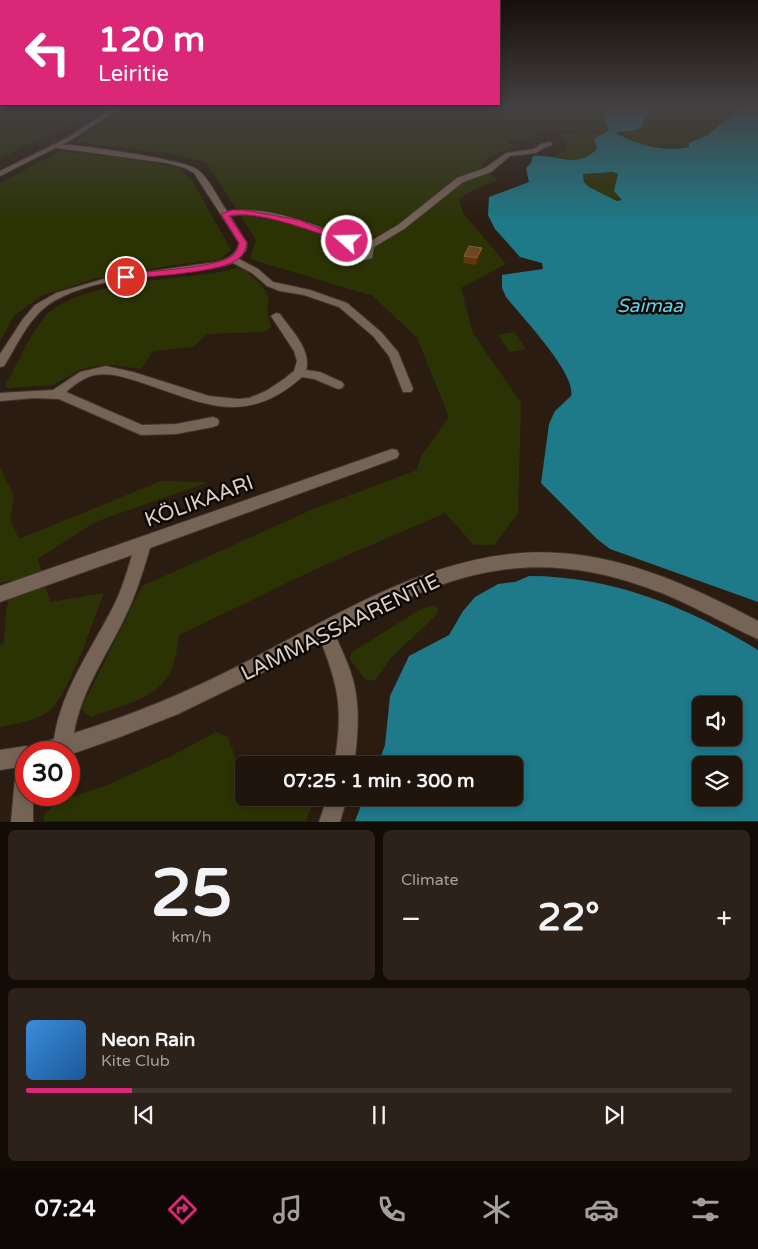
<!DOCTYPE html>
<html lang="en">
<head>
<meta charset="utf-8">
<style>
  body { margin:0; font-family:"Varela Round",sans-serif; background:#2d221a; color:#f1f3f6; height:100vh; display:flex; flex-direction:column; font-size:19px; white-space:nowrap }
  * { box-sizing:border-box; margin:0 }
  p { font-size:16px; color:#a29f9d }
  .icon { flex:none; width:28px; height:28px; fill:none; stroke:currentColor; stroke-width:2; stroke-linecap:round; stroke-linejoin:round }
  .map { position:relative; height:822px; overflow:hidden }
  .details { display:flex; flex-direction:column; gap:8px; padding:8px; background:#120c07; flex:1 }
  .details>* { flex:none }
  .banner { position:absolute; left:0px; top:0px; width:500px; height:105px; box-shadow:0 2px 8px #0003,0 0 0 1px #3d342d; background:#db2777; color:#fff; overflow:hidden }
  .buttons { position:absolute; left:692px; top:696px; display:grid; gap:10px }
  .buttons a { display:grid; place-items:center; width:50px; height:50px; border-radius:8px; background:#20150c; box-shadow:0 2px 8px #0003,0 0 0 1px #3d342d; font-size:25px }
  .speed { position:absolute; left:15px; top:741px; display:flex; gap:10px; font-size:25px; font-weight:700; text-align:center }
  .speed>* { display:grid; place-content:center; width:65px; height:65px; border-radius:50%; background:#20150c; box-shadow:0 2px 8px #0003,0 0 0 1px #3d342d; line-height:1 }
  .speed .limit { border:8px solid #d22; background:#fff; color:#111 }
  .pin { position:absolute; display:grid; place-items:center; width:42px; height:42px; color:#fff; margin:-21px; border:2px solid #fff; border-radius:50%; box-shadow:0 1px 5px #0007 }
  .me { position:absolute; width:55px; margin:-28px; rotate:290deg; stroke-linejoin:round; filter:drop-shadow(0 0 4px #0008) }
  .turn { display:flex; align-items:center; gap:18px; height:105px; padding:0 15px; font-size:22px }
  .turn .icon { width:65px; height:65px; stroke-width:2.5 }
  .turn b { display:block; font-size:35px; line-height:42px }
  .big { font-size:38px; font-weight:700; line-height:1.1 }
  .details .card { flex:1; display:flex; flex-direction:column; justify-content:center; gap:8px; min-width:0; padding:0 18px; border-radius:8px; background:#2d221a }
  .details .dial { align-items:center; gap:0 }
  .dial b { font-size:65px; line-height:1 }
  .song { display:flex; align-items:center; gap:15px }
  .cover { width:60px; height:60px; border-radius:8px; background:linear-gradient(135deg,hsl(210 70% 55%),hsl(210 70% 35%)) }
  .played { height:5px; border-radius:2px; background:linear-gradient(90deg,#db2777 15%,#3d342d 15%) }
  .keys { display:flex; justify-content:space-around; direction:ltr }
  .heat { display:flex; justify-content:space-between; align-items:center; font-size:28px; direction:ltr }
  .details .tiles { flex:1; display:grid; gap:8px; grid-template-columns:1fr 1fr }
  .card:last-child { grid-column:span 2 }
  .trip { position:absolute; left:235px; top:756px; width:288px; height:50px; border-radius:8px; background:#20150c; box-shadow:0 2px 8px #0003,0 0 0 1px #3d342d; font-weight:700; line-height:50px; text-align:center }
  .tab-bar { display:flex; height:80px; justify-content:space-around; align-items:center; background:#0d0805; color:#a29f9d }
  .tab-bar .icon { width:35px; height:35px }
  .tab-bar .on { color:#db2777 }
  .tab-bar b { font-size:22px; color:#f1f3f6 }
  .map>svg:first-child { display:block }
</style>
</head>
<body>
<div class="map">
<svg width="758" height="822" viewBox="0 0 758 822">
  <rect width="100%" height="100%" fill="#2a1c10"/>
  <!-- green -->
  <path fill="#2b3305" d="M 0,107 L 93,107 L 70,124 L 0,159 Z
    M 126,107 L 606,107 L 603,116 L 609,130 L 584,128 L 531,131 L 541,137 L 507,141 L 515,146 L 489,157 L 481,167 L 498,180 L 473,190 L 459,199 L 463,213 L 506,264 L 461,288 L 473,333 L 521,403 L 518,513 L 494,545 L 474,545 L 445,513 L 318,568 L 179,635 C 177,646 176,659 172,669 C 160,699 119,706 91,717 L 81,709 L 142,586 L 316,508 L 417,470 L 421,456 L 449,417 L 417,338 L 373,296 L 250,259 L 256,240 L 206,162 L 172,154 L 75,142 Z
    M 660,107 L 741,107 L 708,135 L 689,143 L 690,146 C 664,152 645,147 621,136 L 626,131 C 642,130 647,114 660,107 Z
    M 591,132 L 600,134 L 594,139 L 597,149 C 583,162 570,162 552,157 C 566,151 573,148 560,134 Z
    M 61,151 L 144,161 L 179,168 L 192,180 L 231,250 L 219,260 L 174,265 L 94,279 L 41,296 L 14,316 L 0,341 L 0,183 Z
    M 613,172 L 618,174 L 617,182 L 623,200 C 615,202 589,189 585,182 C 584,181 583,176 583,174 Z
    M 237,268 L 244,270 L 262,285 L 269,298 L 267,311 L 271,327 L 264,332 L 207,334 L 193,347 L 153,351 L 141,369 L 112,365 L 94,366 L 80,370 L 53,385 L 8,388 L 5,386 C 17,364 28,339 43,319 C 71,284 164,280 207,274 C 217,273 227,270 237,268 Z
    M 514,332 L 526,349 L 510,352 L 498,335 Z
    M 0,467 L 14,496 L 10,519 L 19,539 L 161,481 L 209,482 L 95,522 L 38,559 L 50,602 L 104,593 C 92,622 72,689 51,709 C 39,721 16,723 0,727 L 0,645 L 4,643 L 6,610 L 14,580 L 0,583 Z
    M 433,605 L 438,608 L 437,614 L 390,659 L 376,679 L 370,681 L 364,678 L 349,658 L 352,652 L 421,609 Z
    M 216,732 L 228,737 L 244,781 L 244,798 L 314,798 L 306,821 L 44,821 L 44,815 L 57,802 L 110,784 L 169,757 Z"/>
  <!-- water -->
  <path fill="#1e7988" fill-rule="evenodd" d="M 606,107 L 660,107 L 651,112 L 639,129 L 616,133 C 638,146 665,152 689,147 L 689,143 L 708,135 L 741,107 L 758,107 L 758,602 L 610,549 L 597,539 L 541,483 L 549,424 L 555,411 L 571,396 C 577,374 521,316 506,297 L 502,288 L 502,275 L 543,269 L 542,263 L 520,257 L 495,229 L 488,215 L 489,197 L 529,182 L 526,168 L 531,163 L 533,156 C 558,154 575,170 597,149 L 594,139 L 609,130 L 603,116 ZM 613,172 L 618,174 L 614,191 L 622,200 L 617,201 L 589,187 L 584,182 L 583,174 Z
    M 529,576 C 612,576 688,607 758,650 L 758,821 L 355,821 L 364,798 L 514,798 L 514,765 L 378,765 L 385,745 L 390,696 L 409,656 L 449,635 L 463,611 L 475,597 L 498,584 L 515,582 ZM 701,705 L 734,705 L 734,738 L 701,738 ZM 701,765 L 734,765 L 734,798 L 701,798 Z"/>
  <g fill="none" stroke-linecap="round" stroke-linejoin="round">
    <defs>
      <path id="minor" d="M 550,142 L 552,143 L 552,145 L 545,147 L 536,153 L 510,156 L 491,172 L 463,182 L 404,229 L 374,247 L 372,258 L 360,261 L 351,257 L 343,241 C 307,228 268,210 230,216 L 247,243 L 246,250 L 239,259 L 258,269 L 273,282 L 310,290 L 347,303 L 381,332 L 398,352 L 413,389 L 411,392 L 403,392 L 389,356 L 373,336 L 339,307 L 304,295 L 280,291 L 267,286 L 252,273 L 233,263 C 215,270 196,270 177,272 C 138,276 73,283 43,309 C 26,324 16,347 4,366 L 0,367 L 0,354 L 23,319 L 35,305 L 56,293 L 110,277 L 216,262 C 228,259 236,255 239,243 L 194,173 L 185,168 L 167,163 L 57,148 L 55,147 L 55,145 C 72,143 187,160 198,170 C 209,178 219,200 227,211 C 275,205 322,229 366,244 L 398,225 L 457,178 L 485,168 L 506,153 L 534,149 L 541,144 ZM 353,245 L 365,249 L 365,254 L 357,253 Z
        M 276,313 L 280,314 C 291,330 312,350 306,370 L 320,372 L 342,382 L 344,385 L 342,388 L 338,389 L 314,379 L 302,377 C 245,428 203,403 140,382 C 127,378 110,372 95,375 C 84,377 74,385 66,392 L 142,425 L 176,424 L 213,417 L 218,419 L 219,422 L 218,425 L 213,427 L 176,434 L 141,435 L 59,399 L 34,398 L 0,401 L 0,393 L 53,390 L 80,372 L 106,366 L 133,372 L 209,396 L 238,399 L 249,398 L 266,391 L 284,379 L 294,371 L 297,361 L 294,351 L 271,316 Z
        M 392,449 L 397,450 L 399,454 L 397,458 L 150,548 C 143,572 136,595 125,617 C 107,655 81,691 74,733 C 132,715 188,692 242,664 C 340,614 444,545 559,553 C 629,557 697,589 758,621 L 758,639 C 721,623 687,601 648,588 C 526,544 444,575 335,634 C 340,647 347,660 351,673 C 361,703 358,734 354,765 L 334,765 C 343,713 340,690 321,642 L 252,678 L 178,714 L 120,737 L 69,755 L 69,752 L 31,752 L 34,745 L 54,739 C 61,690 92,649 114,605 C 122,589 127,572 132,555 L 0,602 L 0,586 Z
        M 26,758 L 26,795 L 33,795 L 33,822 L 11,822 L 16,768 L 19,761 Z
        M 327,798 L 347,798 L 340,822 L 319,822 Z"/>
      <path id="tertiary" d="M 115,107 L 122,107 L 71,140 L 0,176 L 0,171 L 67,138 Z
        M 26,746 L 33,749 L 35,752 L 26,752 L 26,766 L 0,770 L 0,750 Z"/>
    </defs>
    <!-- minor casing -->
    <use href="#minor" stroke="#423630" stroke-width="2"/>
    <!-- tertiary casing -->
    <use href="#tertiary" stroke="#423630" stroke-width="2"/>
    <!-- minor -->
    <use href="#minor" fill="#756356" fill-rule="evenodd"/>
    <!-- tertiary -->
    <use href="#tertiary" fill="#756356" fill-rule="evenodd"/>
  </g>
  <!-- wall -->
  <path fill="#60370e" d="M 482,248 L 481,255 L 476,265 L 463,263 L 464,256 Z"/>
  <!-- shaded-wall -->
  <path fill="#452506" d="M 482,248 L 481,255 L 476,265 L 477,258 Z"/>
  <!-- building -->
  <path fill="#6d4722" stroke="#7e5c3c" d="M 469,246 L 482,248 L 477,258 L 464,256 Z"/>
  <!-- sky -->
  <linearGradient id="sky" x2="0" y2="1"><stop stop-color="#170f09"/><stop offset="0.48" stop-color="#444042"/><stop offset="1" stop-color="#444042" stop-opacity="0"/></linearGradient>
  <rect width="758" height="222" fill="url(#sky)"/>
  <!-- route -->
  <path fill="#db2777" stroke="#8e194d" d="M 232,210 L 244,210 L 299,220 L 351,241 L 344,242 C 317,233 257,209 229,216 L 247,243 C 245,250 244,254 238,259 C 220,273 150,276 126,279 L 121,277 L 126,274 C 149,271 216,268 232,256 C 237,252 238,248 239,243 L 221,214 Z"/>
  <g text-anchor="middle" stroke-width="5" stroke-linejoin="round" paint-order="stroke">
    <!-- water labels -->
    <g font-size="19" font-style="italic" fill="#59d6ed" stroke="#0e0804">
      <text x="650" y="312">Saimaa</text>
    </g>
    <!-- near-street labels -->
    <g font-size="21" fill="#dad0c8" stroke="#0e0804">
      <text transform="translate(199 501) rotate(-20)" y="7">KÖLIKAARI</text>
      <text transform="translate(340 627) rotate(-26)" y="7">LAMMASSAARENTIE</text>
    </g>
  </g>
</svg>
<div class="buttons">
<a><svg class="icon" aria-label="sound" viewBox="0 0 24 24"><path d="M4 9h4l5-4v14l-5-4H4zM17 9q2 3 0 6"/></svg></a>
<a><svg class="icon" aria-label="layers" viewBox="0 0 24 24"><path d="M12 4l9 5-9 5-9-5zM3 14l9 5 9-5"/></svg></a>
</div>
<div class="speed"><div class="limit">30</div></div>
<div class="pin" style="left:126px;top:277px;background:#d93025"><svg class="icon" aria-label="arrive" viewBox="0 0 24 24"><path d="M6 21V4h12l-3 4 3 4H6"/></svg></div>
<svg class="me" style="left:347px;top:241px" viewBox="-20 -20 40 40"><circle r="17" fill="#db2777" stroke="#fff" stroke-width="3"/><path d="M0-11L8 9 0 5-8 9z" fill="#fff"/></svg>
<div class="trip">07:25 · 1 min · 300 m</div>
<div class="banner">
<div class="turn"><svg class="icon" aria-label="left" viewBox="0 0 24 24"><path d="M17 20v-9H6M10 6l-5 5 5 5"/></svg><div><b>120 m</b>Leiritie</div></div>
</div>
</div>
<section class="details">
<div class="tiles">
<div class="card dial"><b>25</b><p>km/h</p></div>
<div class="card"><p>Climate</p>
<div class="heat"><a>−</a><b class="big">22°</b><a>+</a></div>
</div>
<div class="card">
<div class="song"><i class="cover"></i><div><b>Neon Rain</b><p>Kite Club</p></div></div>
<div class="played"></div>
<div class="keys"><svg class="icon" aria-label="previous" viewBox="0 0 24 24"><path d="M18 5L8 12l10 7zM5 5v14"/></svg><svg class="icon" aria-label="pause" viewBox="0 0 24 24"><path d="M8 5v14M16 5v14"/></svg><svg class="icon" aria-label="next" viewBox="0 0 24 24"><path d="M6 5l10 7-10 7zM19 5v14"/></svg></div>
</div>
</div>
</section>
<nav class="tab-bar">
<b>07:24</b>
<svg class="icon on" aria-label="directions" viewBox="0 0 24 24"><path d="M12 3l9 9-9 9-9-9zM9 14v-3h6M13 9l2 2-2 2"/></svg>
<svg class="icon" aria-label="music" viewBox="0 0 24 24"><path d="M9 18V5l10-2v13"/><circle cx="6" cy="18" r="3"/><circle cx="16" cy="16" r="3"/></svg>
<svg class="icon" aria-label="phone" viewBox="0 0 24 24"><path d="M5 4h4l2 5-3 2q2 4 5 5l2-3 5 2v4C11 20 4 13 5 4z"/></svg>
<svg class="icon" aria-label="climate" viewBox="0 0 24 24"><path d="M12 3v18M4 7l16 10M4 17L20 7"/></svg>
<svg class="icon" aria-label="car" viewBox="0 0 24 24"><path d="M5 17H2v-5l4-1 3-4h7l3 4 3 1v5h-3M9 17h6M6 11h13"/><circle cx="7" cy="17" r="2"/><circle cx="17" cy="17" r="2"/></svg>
<svg class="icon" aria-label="filters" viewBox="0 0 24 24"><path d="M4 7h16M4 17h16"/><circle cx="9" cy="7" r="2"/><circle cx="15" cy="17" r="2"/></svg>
</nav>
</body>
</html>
